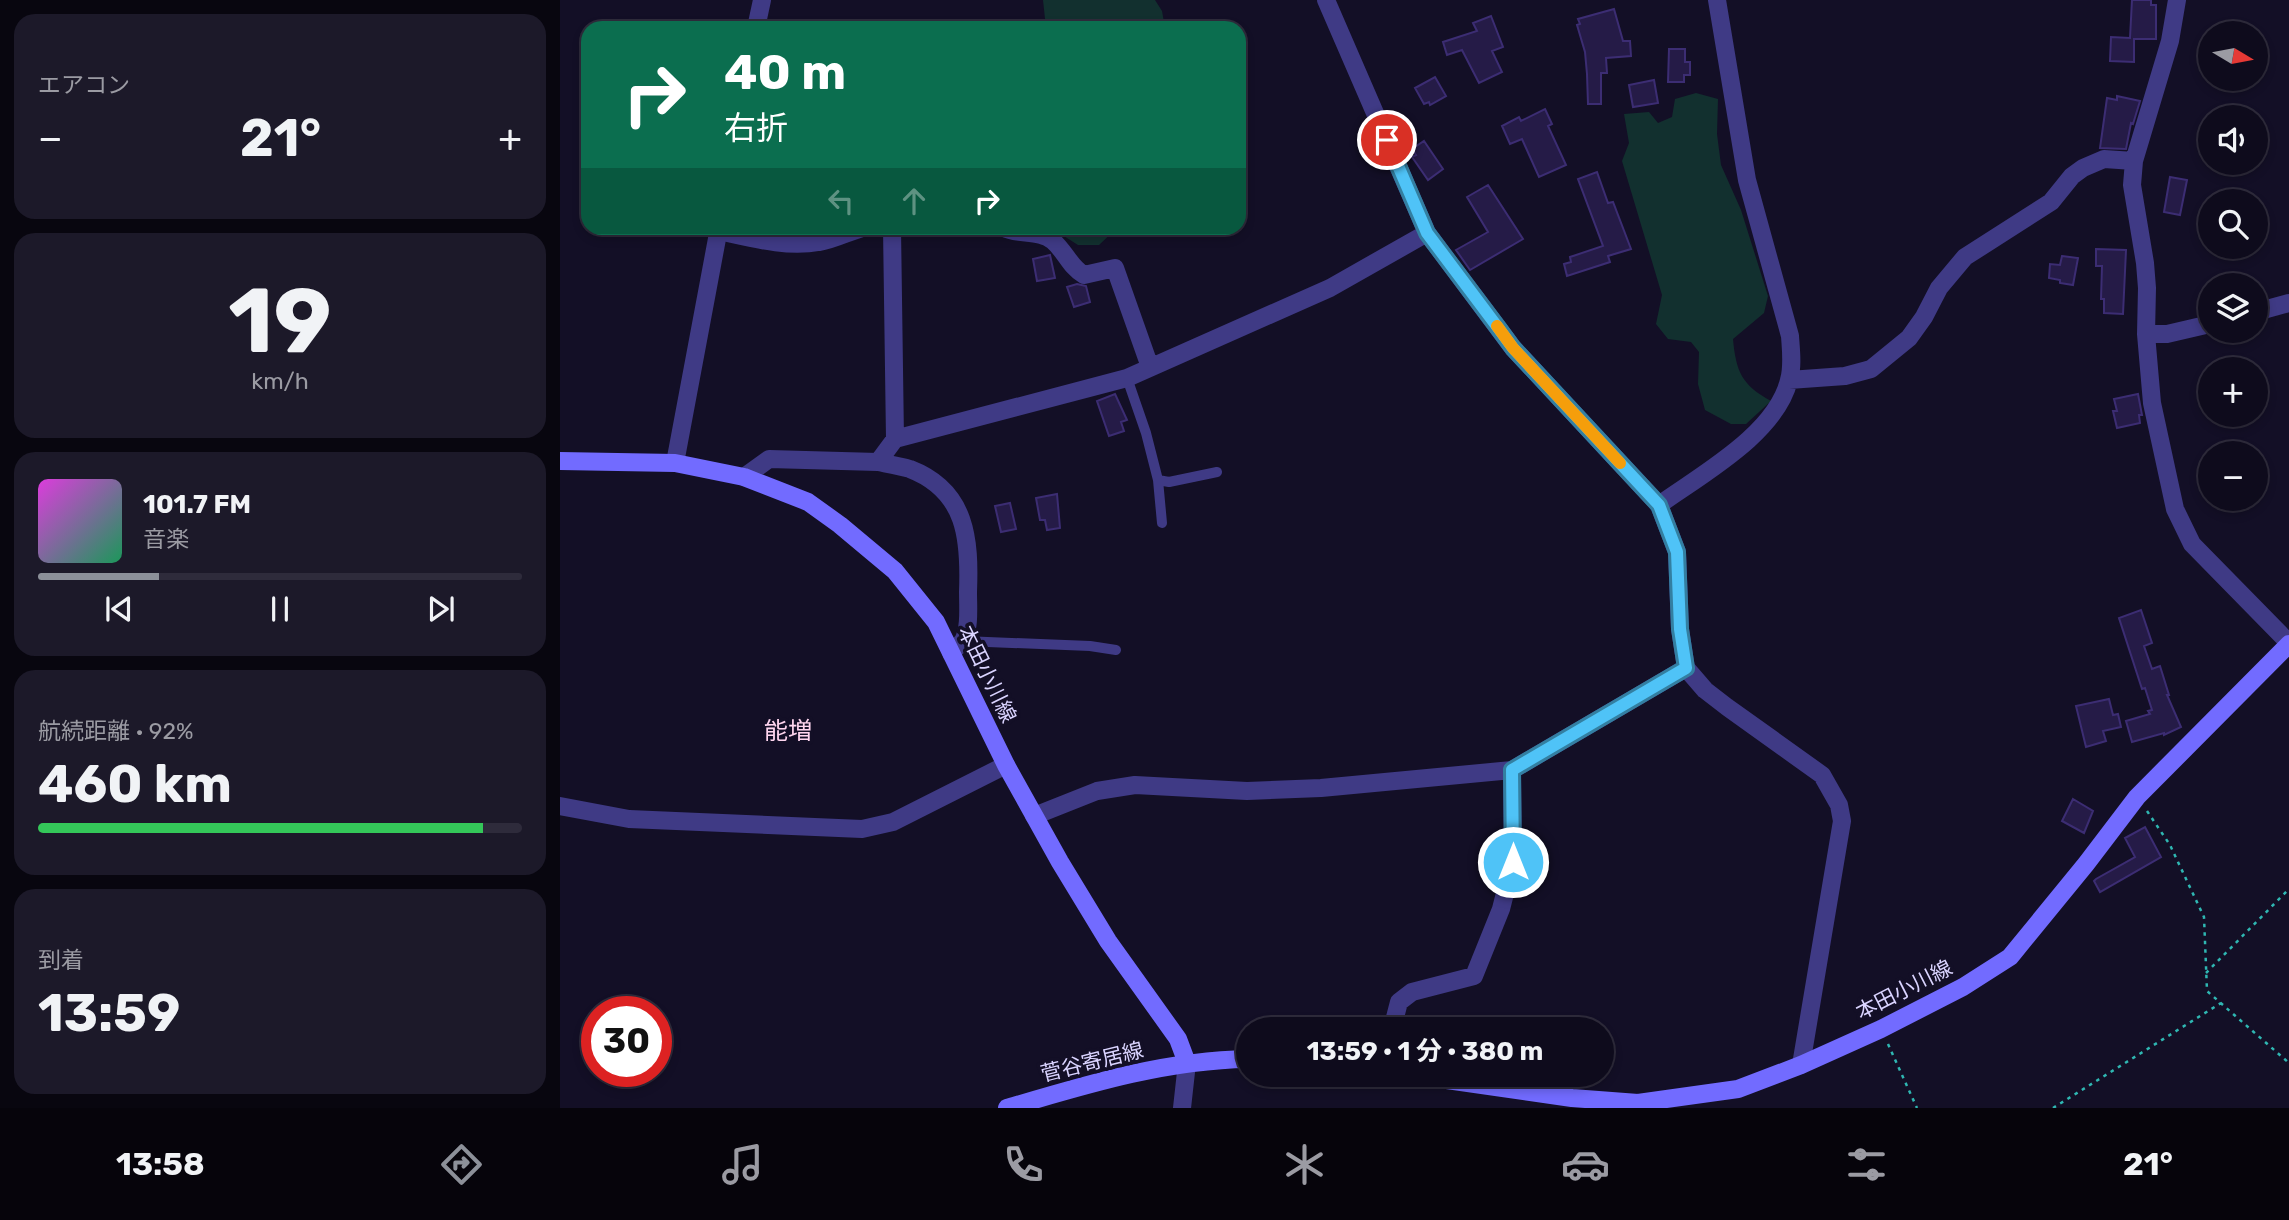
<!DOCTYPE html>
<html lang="ja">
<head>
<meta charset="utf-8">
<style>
  body { margin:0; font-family:Rubik,"Noto Sans JP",sans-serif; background:#1c1929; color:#f1f3f6; height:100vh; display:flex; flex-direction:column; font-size:26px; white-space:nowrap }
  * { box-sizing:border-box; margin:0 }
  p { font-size:23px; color:#9b9ba3 }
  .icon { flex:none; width:38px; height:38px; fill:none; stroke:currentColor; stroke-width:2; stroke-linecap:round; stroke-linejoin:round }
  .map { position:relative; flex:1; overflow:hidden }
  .details { display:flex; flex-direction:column; gap:14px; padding:14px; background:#08060f; width:560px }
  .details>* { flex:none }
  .top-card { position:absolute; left:21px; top:21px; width:665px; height:214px; border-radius:21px; box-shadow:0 4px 10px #0003,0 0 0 2px #2e2b3b; background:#0b6e4f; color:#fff; overflow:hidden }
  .needle { width:46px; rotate:100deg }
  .controls { position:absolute; left:1638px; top:21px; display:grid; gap:14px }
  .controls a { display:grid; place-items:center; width:70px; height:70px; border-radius:50%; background:#0e0b1c; box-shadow:0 4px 10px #0003,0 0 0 2px #2e2b3b; font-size:35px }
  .speed { position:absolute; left:21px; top:996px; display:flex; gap:14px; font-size:35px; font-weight:700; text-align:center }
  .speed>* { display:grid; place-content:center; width:91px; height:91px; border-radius:50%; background:#0e0b1c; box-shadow:0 4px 10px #0003,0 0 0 2px #2e2b3b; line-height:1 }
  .speed .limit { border:10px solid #d22; background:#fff; color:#111 }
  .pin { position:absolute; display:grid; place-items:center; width:60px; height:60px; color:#fff; margin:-30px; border:4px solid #fff; border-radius:50%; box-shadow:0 2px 7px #0007 }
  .me { position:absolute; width:77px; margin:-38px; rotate:0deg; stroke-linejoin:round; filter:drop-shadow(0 0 5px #0008) }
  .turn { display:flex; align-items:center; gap:24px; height:147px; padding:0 28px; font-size:32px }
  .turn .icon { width:91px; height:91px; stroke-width:2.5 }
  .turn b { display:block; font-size:49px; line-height:60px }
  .lanes { display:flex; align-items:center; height:66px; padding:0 28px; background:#0003; justify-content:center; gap:35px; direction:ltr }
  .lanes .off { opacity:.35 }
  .big { font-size:52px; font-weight:700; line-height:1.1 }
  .details .card { flex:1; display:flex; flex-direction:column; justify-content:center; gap:10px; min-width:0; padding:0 24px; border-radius:21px; background:#1c1929 }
  .details .dial { align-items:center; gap:0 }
  .dial b { font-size:91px; line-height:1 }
  .song { display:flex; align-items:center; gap:21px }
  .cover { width:84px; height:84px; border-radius:10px; background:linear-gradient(135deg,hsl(300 70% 55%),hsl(150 70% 35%)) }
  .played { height:7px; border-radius:4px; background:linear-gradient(90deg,#8c9099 25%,#2e2b3b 25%) }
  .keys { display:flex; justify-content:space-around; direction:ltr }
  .heat { display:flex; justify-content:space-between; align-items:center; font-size:38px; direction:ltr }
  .charge { height:10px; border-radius:5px; background:linear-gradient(90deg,#34c759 92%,#2e2b3b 0) }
  .trip { position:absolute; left:676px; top:1017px; width:378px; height:70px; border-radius:35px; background:#0e0b1c; box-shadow:0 4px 10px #0003,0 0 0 2px #2e2b3b; font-weight:700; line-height:70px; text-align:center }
  .menu { display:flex; height:112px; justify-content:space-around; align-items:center; background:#06040b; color:#9b9ba3 }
  .menu .icon { width:49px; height:49px }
  .menu .selected { color:#8c9099 }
  .menu b { font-size:32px; color:#f1f3f6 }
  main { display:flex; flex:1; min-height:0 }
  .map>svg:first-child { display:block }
</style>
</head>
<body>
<main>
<section class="details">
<div class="card"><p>エアコン</p>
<div class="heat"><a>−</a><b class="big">21°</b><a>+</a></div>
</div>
<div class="card dial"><b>19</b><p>km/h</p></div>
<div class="card">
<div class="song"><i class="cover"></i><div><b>101.7 FM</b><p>音楽</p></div></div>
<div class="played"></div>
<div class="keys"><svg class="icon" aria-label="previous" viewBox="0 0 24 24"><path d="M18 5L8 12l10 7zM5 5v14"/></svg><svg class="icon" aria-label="pause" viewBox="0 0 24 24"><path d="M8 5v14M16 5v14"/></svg><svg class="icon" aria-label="next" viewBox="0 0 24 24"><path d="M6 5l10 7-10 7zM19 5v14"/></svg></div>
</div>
<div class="card"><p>航続距離 · 92%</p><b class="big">460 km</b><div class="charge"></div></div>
<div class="card"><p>到着</p><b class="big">13:59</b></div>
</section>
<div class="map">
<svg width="1729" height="1108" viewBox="0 0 1729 1108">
  <rect width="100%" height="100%" fill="#130f26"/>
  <!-- green -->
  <path fill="#12302f" d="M 483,0 L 595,0 L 602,11 L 605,28 L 486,28 Z
    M 1136,93 L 1158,99 L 1157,134 L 1161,165 L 1181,210 L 1208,296 L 1204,313 L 1173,339 C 1176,372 1182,385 1211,401 L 1186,424 L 1171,424 L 1145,410 L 1138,384 L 1139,352 L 1131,342 L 1108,339 L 1096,324 L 1102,295 L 1062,161 L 1069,143 L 1064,114 L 1089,112 L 1098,123 L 1112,117 L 1115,99 Z
    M 495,228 L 557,228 L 539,245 L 518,245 L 496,231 Z"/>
  <!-- building -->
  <path fill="#251b47" stroke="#3c2d73" stroke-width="2" d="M 1572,0 L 1591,0 L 1591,5 L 1596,5 L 1596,39 L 1574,39 L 1574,62 L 1550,61 L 1551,37 L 1570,38 Z
    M 1054,9 L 1063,41 L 1070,41 L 1071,56 L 1046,58 L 1047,73 L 1041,73 L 1041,104 L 1028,104 L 1027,74 L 1025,52 L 1017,25 L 1020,24 L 1018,19 Z
    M 931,16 L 943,47 L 932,51 L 942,72 L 919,83 L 902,50 L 887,55 L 883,42 L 917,31 L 913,23 Z
    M 1109,49 L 1125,49 L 1125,62 L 1130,62 L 1130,75 L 1124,75 L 1124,82 L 1108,82 Z
    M 875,77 L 886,96 L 870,105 L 869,102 L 864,104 L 855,88 Z
    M 1094,80 L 1098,103 L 1073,107 L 1069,85 Z
    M 1557,96 L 1580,101 L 1573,124 L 1571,123 L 1566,149 L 1540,148 L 1547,98 L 1557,100 Z
    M 985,109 L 992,124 L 988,126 L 1006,165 L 979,177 L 962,139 L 950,144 L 942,126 L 959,117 L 961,121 Z
    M 864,141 L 883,169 L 868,180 L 852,157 L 856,155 L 852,149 Z
    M 1037,172 L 1048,203 L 1053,202 L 1071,249 L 1048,256 L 1050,262 L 1007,276 L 1004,264 L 1011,262 L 1010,257 L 1043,246 L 1018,179 Z
    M 1610,177 L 1627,180 L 1620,215 L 1604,212 Z
    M 928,185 L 963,239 L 910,270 L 896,250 L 928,232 L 907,197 Z
    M 1536,249 L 1566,250 L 1563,314 L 1544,313 L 1544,299 L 1541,299 L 1542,266 L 1536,266 Z
    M 490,255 L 495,278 L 477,281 L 473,259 Z
    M 1502,256 L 1518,258 L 1513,285 L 1500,283 L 1500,280 L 1489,278 L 1490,264 L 1500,265 Z
    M 517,284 L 526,286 L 530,302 L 514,307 L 507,287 Z
    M 555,394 L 567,420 L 561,422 L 564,431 L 549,436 L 537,401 Z
    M 1578,394 L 1582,415 L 1579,415 L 1580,423 L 1557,428 L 1553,411 L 1557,411 L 1554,399 Z
    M 497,494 L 500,528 L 487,530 L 485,520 L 480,520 L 476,498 Z
    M 450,503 L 456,529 L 441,532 L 435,506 Z
    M 1581,610 L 1592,643 L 1584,646 L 1592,669 L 1600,666 L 1609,695 L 1607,695 L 1621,727 L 1604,735 L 1604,733 L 1572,742 L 1566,721 L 1590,714 L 1588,711 L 1592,710 L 1585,688 L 1582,689 L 1559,618 Z
    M 1549,699 L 1553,715 L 1558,714 L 1561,727 L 1543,731 L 1546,741 L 1526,747 L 1516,706 Z
    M 1513,799 L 1533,811 L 1524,833 L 1502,821 Z
    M 1585,827 L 1601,857 L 1540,892 L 1534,881 L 1536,879 L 1575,857 L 1565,838 Z"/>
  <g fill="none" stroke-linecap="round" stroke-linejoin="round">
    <!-- path -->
    <path stroke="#2fb7b2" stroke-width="2.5" stroke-dasharray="3.5 5" stroke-linecap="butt" d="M 1587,811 L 1610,845 L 1644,917 L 1647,991 L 1729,1063
      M 1646,973 L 1729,889
      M 1328,1044 L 1357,1108
      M 1493,1108 L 1661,1003"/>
    <!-- lane -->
    <path stroke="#3f3a85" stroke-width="10" d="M 567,378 L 586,433 L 598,480 L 609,482 L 657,472
      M 598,480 L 602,523
      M 403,641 L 530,646 L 556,650"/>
    <!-- street -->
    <path stroke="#3f3a85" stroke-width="18" d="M 766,0 L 867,233 L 953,348 L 1099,505 L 1117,552 L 1120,629 L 1126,668 L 1145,690 L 1167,707 L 1262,775 L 1279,805 L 1282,821 L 1241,1065
      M 1617,0 L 1610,41 L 1574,161 L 1572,185 L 1585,263 L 1587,288 L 1586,334 L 1592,403 L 1615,509 L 1632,544 L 1729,643
      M 196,28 L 202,0
      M 332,228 L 335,439
      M 444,228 C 459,235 480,230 493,241 C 505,251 510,267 524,275 L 555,268 L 590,367
      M 158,231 C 191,238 226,248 259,242 C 273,240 288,232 302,228
      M 1696,312 L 1729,303
      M 1586,334 L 1607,334 L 1650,324
      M 1229,380 L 1285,376 L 1311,369 L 1349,338 L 1364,317 L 1379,288 L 1405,257 L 1491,202 L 1512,176 L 1523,168 L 1544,159 L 1574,161
      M 318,462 C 328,464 340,466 350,469 C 407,491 410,540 408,592 C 408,607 410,628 403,641 C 400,645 394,649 391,653
      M 115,463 L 159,228
      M 184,477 L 209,459 L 318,462 L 335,439 L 567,378 L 770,288 L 867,233
      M 1099,505 C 1142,474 1216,434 1229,380 C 1233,366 1231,351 1230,336 L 1187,180 L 1157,0
      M 0,806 L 69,819 L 302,829 L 333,822 L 446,765
      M 474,816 L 537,791 L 575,785 L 687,791 L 761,788 L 952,770 L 1126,668
      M 832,1029 L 839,1002 L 852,992 L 914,976 L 941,909 L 953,862 L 952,770
      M 622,1108 L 627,1063"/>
    <!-- secondary -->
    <path stroke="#726bff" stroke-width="18" d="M 0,461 L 115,463 L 184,477 L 248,502 L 280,525 L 335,571 L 376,622 L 446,765 L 500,862 L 548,941 L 618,1039 L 627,1063
      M 845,1074 L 1012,1098 L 1078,1103 L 1178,1089 L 1241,1065 L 1321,1029 L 1403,987 L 1450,957 L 1526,864 L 1577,797 L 1729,644
      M 447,1108 C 525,1085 606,1060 688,1059"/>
  </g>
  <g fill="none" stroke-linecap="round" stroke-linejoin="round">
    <defs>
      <path id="route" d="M 827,140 L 867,233 L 939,329 L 953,348 L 1099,505 L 1117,552 L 1120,629 L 1126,668 L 952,770 L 953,862"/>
    </defs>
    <!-- route casing -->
    <use href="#route" stroke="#337fa1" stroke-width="18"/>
    <!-- route -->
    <use href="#route" stroke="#4fc3f7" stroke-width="12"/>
    <!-- slow -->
    <path stroke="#f59e0b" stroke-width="12" d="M 937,326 L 953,348 L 1060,463"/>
  </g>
  <g text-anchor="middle" stroke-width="7" stroke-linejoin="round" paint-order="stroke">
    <!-- street labels -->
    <g font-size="21" fill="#dad4ff" stroke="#130f26">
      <text transform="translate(427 674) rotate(64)" y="7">本田小川線</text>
      <text transform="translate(1344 990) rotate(-27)" y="7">本田小川線</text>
      <text transform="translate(532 1062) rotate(-14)" y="7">菅谷寄居線</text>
    </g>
    <!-- quarter labels -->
    <g font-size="24" fill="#ffd6ef" stroke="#130f26">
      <text x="228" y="739">能増</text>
    </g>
  </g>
</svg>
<div class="controls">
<a><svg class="needle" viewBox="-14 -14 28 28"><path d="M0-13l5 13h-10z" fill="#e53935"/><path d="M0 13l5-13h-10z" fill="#9b9ba3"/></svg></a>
<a><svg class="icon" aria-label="sound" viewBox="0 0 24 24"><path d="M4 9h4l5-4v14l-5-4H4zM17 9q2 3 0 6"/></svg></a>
<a><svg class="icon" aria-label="search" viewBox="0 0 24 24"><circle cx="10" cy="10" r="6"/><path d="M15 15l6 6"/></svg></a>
<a><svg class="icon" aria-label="layers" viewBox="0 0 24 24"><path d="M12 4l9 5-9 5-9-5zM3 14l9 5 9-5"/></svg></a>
<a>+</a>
<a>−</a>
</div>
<div class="speed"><div class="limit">30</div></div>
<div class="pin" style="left:827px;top:140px;background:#d93025"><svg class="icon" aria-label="arrive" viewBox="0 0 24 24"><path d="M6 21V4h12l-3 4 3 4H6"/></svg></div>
<svg class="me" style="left:953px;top:862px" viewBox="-20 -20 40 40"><circle r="17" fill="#4fc3f7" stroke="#fff" stroke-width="3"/><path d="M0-11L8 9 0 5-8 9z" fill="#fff"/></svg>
<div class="trip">13:59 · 1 分 · 380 m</div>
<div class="top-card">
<div class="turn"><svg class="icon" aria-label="right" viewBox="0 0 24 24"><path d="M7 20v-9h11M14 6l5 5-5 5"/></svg><div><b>40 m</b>右折</div></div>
<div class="lanes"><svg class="icon off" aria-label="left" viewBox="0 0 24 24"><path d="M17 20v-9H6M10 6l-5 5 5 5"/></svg><svg class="icon off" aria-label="ahead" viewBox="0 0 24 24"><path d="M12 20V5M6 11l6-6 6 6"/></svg><svg class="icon" aria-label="right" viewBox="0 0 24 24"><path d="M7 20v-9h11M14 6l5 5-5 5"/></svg></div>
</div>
</div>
</main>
<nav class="menu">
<b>13:58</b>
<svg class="icon selected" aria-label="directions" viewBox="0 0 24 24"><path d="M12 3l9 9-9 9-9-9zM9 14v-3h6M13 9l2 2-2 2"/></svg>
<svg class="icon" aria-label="music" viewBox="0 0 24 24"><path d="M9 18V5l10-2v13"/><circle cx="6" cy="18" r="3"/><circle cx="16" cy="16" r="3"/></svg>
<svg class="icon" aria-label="phone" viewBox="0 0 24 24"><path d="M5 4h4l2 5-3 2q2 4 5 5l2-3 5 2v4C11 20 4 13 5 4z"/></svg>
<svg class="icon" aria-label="climate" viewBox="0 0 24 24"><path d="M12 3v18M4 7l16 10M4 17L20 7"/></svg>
<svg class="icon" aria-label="car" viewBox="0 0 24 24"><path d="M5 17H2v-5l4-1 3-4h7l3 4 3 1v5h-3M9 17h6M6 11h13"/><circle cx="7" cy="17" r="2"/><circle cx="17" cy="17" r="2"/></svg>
<svg class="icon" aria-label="filters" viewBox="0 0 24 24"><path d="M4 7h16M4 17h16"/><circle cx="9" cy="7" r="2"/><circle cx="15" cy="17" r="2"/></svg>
<b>21°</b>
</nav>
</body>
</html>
